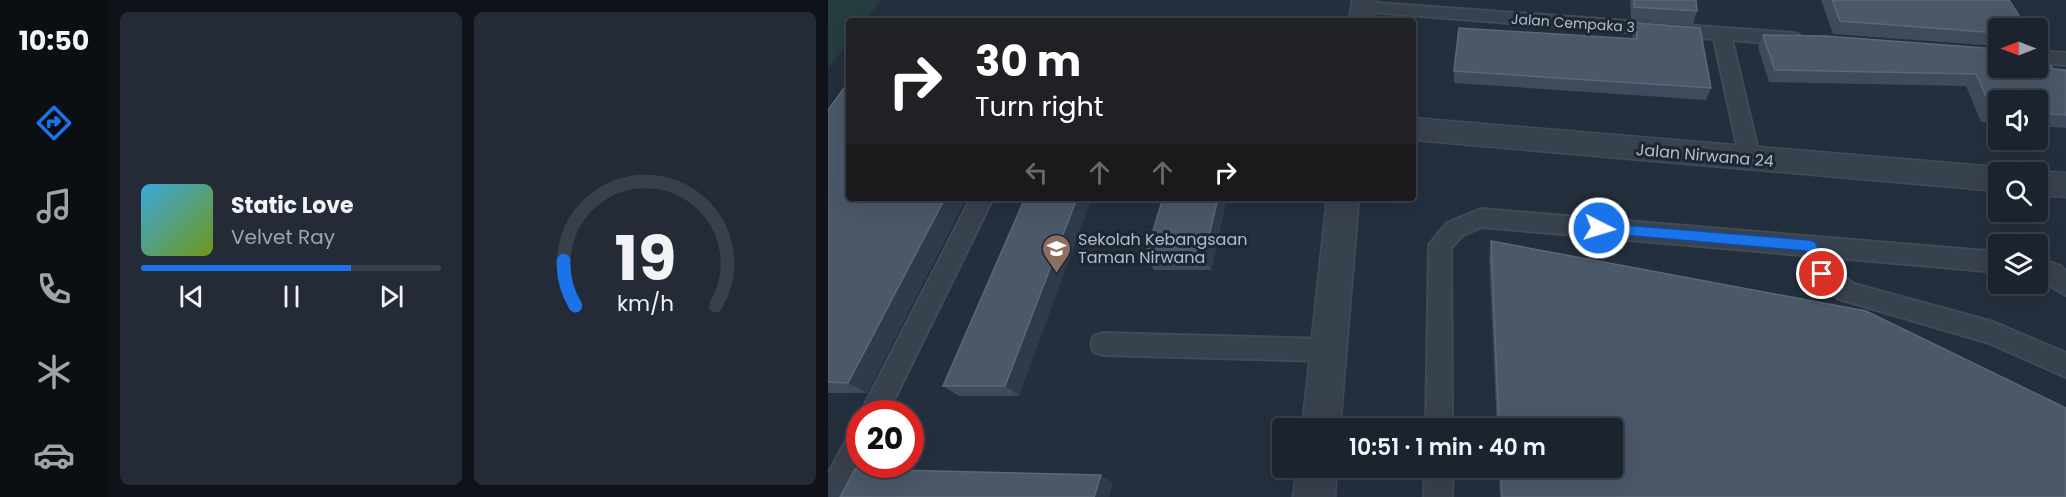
<!DOCTYPE html>
<html lang="en">
<head>
<meta charset="utf-8">
<style>
  body { margin:0; font-family:Poppins,sans-serif; background:#242b36; color:#f1f3f6; height:100vh; display:flex; flex-direction:column; font-size:22px; white-space:nowrap }
  * { box-sizing:border-box; margin:0 }
  p { font-size:20px; color:#a0a4aa }
  .icon { flex:none; width:33px; height:33px; fill:none; stroke:currentColor; stroke-width:2; stroke-linecap:round; stroke-linejoin:round }
  .map { position:relative; flex:1; overflow:hidden }
  .drawer { display:flex; flex-direction:column; gap:12px; padding:12px; background:#0f1319; width:720px }
  .drawer>* { flex:none }
  .hud { position:absolute; left:18px; top:18px; width:570px; height:183px; border-radius:6px; box-shadow:0 6px 24px #0002,0 0 0 2px #39404a; background:#202124; color:#fff; overflow:hidden }
  .needle { width:39px; rotate:270deg }
  .controls { position:absolute; left:1160px; top:18px; display:grid; gap:12px }
  .controls a { display:grid; place-items:center; width:60px; height:60px; border-radius:6px; background:#1b232e; box-shadow:0 6px 24px #0002,0 0 0 2px #39404a; font-size:30px }
  .speed { position:absolute; left:18px; top:400px; display:flex; gap:12px; font-size:30px; font-weight:700; text-align:center }
  .speed>* { display:grid; place-content:center; width:78px; height:78px; border-radius:50%; background:#1b232e; box-shadow:0 6px 24px #0002,0 0 0 2px #39404a; line-height:1 }
  .speed .limit { border:9px solid #d22; background:#fff; color:#111 }
  .pin { position:absolute; display:grid; place-items:center; width:51px; height:51px; color:#fff; margin:-26px; border:3px solid #fff; border-radius:50%; box-shadow:0 2px 6px #0007 }
  .me { position:absolute; width:66px; margin:-33px; rotate:95deg; stroke-linejoin:round; filter:drop-shadow(0 0 4px #0008) }
  .turn { display:flex; align-items:center; gap:21px; height:126px; padding:0 30px; font-size:27px }
  .turn .icon { width:78px; height:78px; stroke-width:2.5 }
  .turn b { display:block; font-size:42px; line-height:51px }
  .lanes { display:flex; align-items:center; height:57px; padding:0 30px; background:#0003; justify-content:center; gap:30px; direction:ltr }
  .lanes .off { opacity:.35 }
  .drawer .tile { flex:1; display:flex; flex-direction:column; justify-content:center; gap:9px; min-width:0; padding:0 21px; border-radius:9px; background:#242b36 }
  .drawer .dial { align-items:center; gap:0 }
  .dial svg { height:156px; overflow:visible; fill:none; stroke:#39404a; stroke-width:7; stroke-linecap:round; text-anchor:middle }
  .dial text { fill:#f1f3f6; stroke:none }
  .song { display:flex; align-items:center; gap:18px }
  .cover { width:72px; height:72px; border-radius:9px; background:linear-gradient(135deg,hsl(200 70% 55%),hsl(80 70% 35%)) }
  .played { height:6px; border-radius:3px; background:linear-gradient(90deg,#1a73e8 70%,#39404a 70%) }
  .keys { display:flex; justify-content:space-around; direction:ltr }
  .drawer .tiles { flex:1; display:grid; gap:12px; grid-template-columns:repeat(2,1fr) }
  .trip { position:absolute; left:444px; top:418px; width:351px; height:60px; border-radius:6px; background:#1b232e; box-shadow:0 6px 24px #0002,0 0 0 2px #39404a; font-weight:600; line-height:60px; text-align:center }
  main { display:flex; flex:1; min-height:0 }
  .tab-bar { display:flex; flex-direction:column; width:108px; justify-content:space-around; align-items:center; background:#0b0e12; color:#a0a4aa }
  .tab-bar .icon { width:42px; height:42px }
  .tab-bar .selected { color:#1a73e8 }
  .tab-bar b { font-size:27px; color:#f1f3f6 }
  .map>svg:first-child { display:block }
</style>
</head>
<body>
<main>
<nav class="tab-bar">
<b>10:50</b>
<svg class="icon selected" aria-label="directions" viewBox="0 0 24 24"><path d="M12 3l9 9-9 9-9-9zM9 14v-3h6M13 9l2 2-2 2"/></svg>
<svg class="icon" aria-label="music" viewBox="0 0 24 24"><path d="M9 18V5l10-2v13"/><circle cx="6" cy="18" r="3"/><circle cx="16" cy="16" r="3"/></svg>
<svg class="icon" aria-label="phone" viewBox="0 0 24 24"><path d="M5 4h4l2 5-3 2q2 4 5 5l2-3 5 2v4C11 20 4 13 5 4z"/></svg>
<svg class="icon" aria-label="climate" viewBox="0 0 24 24"><path d="M12 3v18M4 7l16 10M4 17L20 7"/></svg>
<svg class="icon" aria-label="car" viewBox="0 0 24 24"><path d="M5 17H2v-5l4-1 3-4h7l3 4 3 1v5h-3M9 17h6M6 11h13"/><circle cx="7" cy="17" r="2"/><circle cx="17" cy="17" r="2"/></svg>
</nav>
<section class="drawer">
<div class="tiles">
<div class="tile">
<div class="song"><i class="cover"></i><div><b>Static Love</b><p>Velvet Ray</p></div></div>
<div class="played"></div>
<div class="keys"><svg class="icon" aria-label="previous" viewBox="0 0 24 24"><path d="M18 5L8 12l10 7zM5 5v14"/></svg><svg class="icon" aria-label="pause" viewBox="0 0 24 24"><path d="M8 5v14M16 5v14"/></svg><svg class="icon" aria-label="next" viewBox="0 0 24 24"><path d="M6 5l10 7-10 7zM19 5v14"/></svg></div>
</div>
<div class="tile dial"><svg viewBox="0 0 100 80">
<path d="M14 69A42 42 0 1 1 86 69"/>
<path d="M14 69A42 42 0 0 1 8 46" stroke="#1a73e8"/>
<text x="50" y="56" font-size="32" font-weight="700">19</text>
<text x="50" y="72" font-size="11">km/h</text>
</svg></div>
</div>
</section>
<div class="map">
<svg width="1238" height="497" viewBox="0 0 1238 497">
  <rect width="100%" height="100%" fill="#242f3e"/>
  <!-- green -->
  <path fill="#263c3f" d="M 0,0 L 53,0 L 37,21 L 21,21 L 21,42 L 0,69 Z"/>
  <g fill="none" stroke-linecap="round" stroke-linejoin="round">
    <defs>
      <path id="service" d="M 536,2 L 965,33 L 971,35 L 974,39 L 971,43 L 965,45 L 904,40 L 932,159 L 929,164 L 922,167 L 915,164 L 912,159 L 886,39 L 530,11 L 527,7 L 530,3 Z
        M 1209,51 L 1238,53 L 1238,65 L 1209,63 Z
        M 143,198 L 165,198 L 59,414 L 32,414 Z
        M 653,209 L 1170,252 L 1170,272 L 998,257 L 1003,267 L 1026,284 L 1165,322 L 1238,353 L 1238,377 L 1161,343 L 1011,299 L 986,281 L 974,255 L 654,227 L 635,235 L 623,248 L 624,429 L 598,429 L 601,245 L 619,223 Z
        M 1209,258 L 1232,266 L 1238,271 L 1238,295 L 1209,278 Z
        M 275,333 L 500,339 L 509,342 L 512,350 L 509,358 L 500,361 L 275,355 L 266,352 L 263,344 L 266,336 Z
        M 32,428 L 32,465 L 34,465 L 18,497 L 0,497 L 0,474 L 23,432 Z
        M 597,468 L 625,468 L 624,497 L 596,497 Z"/>
      <path id="minor" d="M 524,0 L 548,0 L 547,21 L 521,21 Z
        M 585,118 L 1170,167 L 1182,172 L 1170,172 L 1170,191 L 585,140 Z
        M 1209,171 L 1238,173 L 1238,197 L 1209,195 L 1209,172 L 1204,172 Z
        M 499,198 L 531,198 L 512,429 L 474,429 Z
        M 469,468 L 509,468 L 507,497 L 465,497 Z"/>
    </defs>
    <!-- service casing -->
    <use href="#service" stroke="#414a57" stroke-width="4"/>
    <!-- minor casing -->
    <use href="#minor" stroke="#414a57" stroke-width="3"/>
    <!-- service -->
    <use href="#service" fill="#38414e" fill-rule="evenodd"/>
    <!-- minor -->
    <use href="#minor" fill="#38414e" fill-rule="evenodd"/>
  </g>
  <!-- wall -->
  <path fill="#3f4b5c" d="M 802,0 L 868,0 L 869,11 L 865,24 L 803,19 Z
    M 993,0 L 1181,0 L 1170,28 L 1170,46 L 1005,34 Z
    M 808,23 L 883,88 L 878,100 L 626,83 L 626,71 L 805,39 L 804,35 Z
    M 935,35 L 1238,70 L 1238,128 L 1209,126 L 1209,100 L 1170,100 L 1170,123 L 1153,122 L 1138,86 L 941,82 L 930,47 Z
    M 0,110 L 21,198 L 138,198 L 39,393 L 0,393 Z
    M 197,198 L 191,396 L 131,396 L 115,386 Z
    M 335,198 L 399,198 L 383,270 L 326,270 L 317,257 Z
    M 663,241 L 1238,497 L 672,497 L 670,468 L 784,468 L 784,429 L 669,429 L 661,257 Z"/>
  <!-- shaded-wall -->
  <path fill="#2f3b4b" d="M 117,198 L 138,198 L 39,393 L 20,383 Z
    M 249,198 L 264,198 L 191,396 L 177,386 Z
    M 390,198 L 399,198 L 383,270 L 376,257 Z
    M 273,475 L 285,483 L 281,497 L 266,497 Z"/>
  <!-- building -->
  <path fill="#4b5868" stroke="#5c6777" stroke-width="1.5" d="M 806,0 L 868,0 L 869,11 L 806,7 Z
    M 1004,0 L 1181,0 L 1199,28 L 1170,28 L 1170,33 L 1012,21 Z
    M 808,23 L 872,28 L 883,88 L 626,71 L 631,28 L 809,39 Z
    M 935,35 L 997,36 L 1170,49 L 1170,68 L 1209,68 L 1209,44 L 1225,69 L 1238,70 L 1238,115 L 1209,113 L 1209,100 L 1170,100 L 1170,110 L 1164,110 L 1148,74 L 947,70 Z
    M 21,81 L 21,198 L 117,198 L 20,383 L 0,382 L 0,110 Z
    M 197,198 L 249,198 L 177,386 L 115,386 Z
    M 335,198 L 390,198 L 376,257 L 317,257 Z
    M 663,241 L 1038,311 L 1238,408 L 1238,497 L 674,497 L 673,468 L 784,468 L 784,429 L 671,429 Z
    M 27,469 L 273,475 L 266,497 L 12,497 Z"/>
  <!-- route -->
  <path fill="#1a73e8" stroke="#114b97" stroke-width="1.5" d="M 771,223 L 982,240 L 987,242 L 1001,274 L 999,279 L 989,279 L 978,251 L 771,233 L 764,228 Z"/>
  <!-- icons -->
  <defs>
    <symbol id="school-pin" viewBox="-11 -11 22 30"><path d="M0 17L-7.5 6A9.5 9.5 0 1 1 7.5 6Z" fill="#8d6e63" stroke="#1d2633"/><path d="M0-5L7-2L0 1L-7-2ZM-4 1L0 2.5L4 1V4Q0 6-4 4Z" fill="#fff"/></symbol>
  </defs>
  <g fill-rule="evenodd">
    <use href="#school-pin" x="212" y="232" width="33" height="45"/>
  </g>
  <g text-anchor="middle" stroke-width="6" stroke-linejoin="round" paint-order="stroke">
    <!-- far-street labels -->
    <g font-size="14" fill="#b4bcc9" stroke="#1d2633">
      <text transform="translate(745 23) rotate(4)" y="5">Jalan Cempaka 3</text>
    </g>
    <!-- street labels -->
    <g font-size="16" fill="#b4bcc9" stroke="#1d2633">
      <text transform="translate(877 155) rotate(5)" y="6">Jalan Nirwana 24</text>
    </g>
    <!-- poi labels -->
    <g font-size="16" fill="#b4bcc9" stroke="#1d2633" text-anchor="start">
      <text x="250" y="245">Sekolah Kebangsaan<tspan x="250" dy="18">Taman Nirwana</tspan></text>
    </g>
  </g>
</svg>
<div class="controls">
<a><svg class="needle" viewBox="-14 -14 28 28"><path d="M0-13l5 13h-10z" fill="#e53935"/><path d="M0 13l5-13h-10z" fill="#a0a4aa"/></svg></a>
<a><svg class="icon" aria-label="sound" viewBox="0 0 24 24"><path d="M4 9h4l5-4v14l-5-4H4zM17 9q2 3 0 6"/></svg></a>
<a><svg class="icon" aria-label="search" viewBox="0 0 24 24"><circle cx="10" cy="10" r="6"/><path d="M15 15l6 6"/></svg></a>
<a><svg class="icon" aria-label="layers" viewBox="0 0 24 24"><path d="M12 4l9 5-9 5-9-5zM3 14l9 5 9-5"/></svg></a>
</div>
<div class="speed"><div class="limit">20</div></div>
<div class="pin" style="left:994px;top:274px;background:#d93025"><svg class="icon" aria-label="arrive" viewBox="0 0 24 24"><path d="M6 21V4h12l-3 4 3 4H6"/></svg></div>
<svg class="me" style="left:771px;top:228px" viewBox="-20 -20 40 40"><circle r="17" fill="#1a73e8" stroke="#fff" stroke-width="3"/><path d="M0-11L8 9 0 5-8 9z" fill="#fff"/></svg>
<div class="trip">10:51 · 1 min · 40 m</div>
<div class="hud">
<div class="turn"><svg class="icon" aria-label="right" viewBox="0 0 24 24"><path d="M7 20v-9h11M14 6l5 5-5 5"/></svg><div><b>30 m</b>Turn right</div></div>
<div class="lanes"><svg class="icon off" aria-label="left" viewBox="0 0 24 24"><path d="M17 20v-9H6M10 6l-5 5 5 5"/></svg><svg class="icon off" aria-label="ahead" viewBox="0 0 24 24"><path d="M12 20V5M6 11l6-6 6 6"/></svg><svg class="icon off" aria-label="ahead" viewBox="0 0 24 24"><path d="M12 20V5M6 11l6-6 6 6"/></svg><svg class="icon" aria-label="right" viewBox="0 0 24 24"><path d="M7 20v-9h11M14 6l5 5-5 5"/></svg></div>
</div>
</div>
</main>
</body>
</html>
